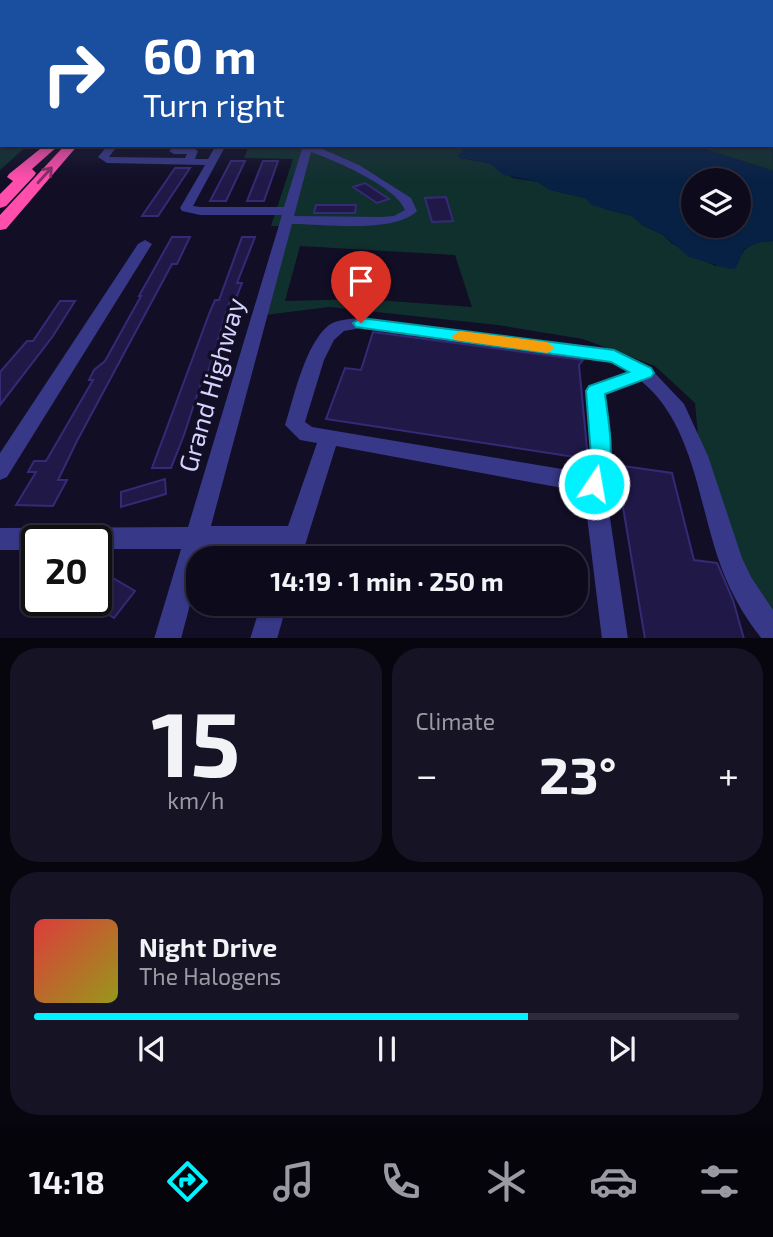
<!DOCTYPE html>
<html lang="en">
<head>
<meta charset="utf-8">
<style>
  body { margin:0; font-family:"Exo 2",sans-serif; background:#161325; color:#f1f3f6; height:100vh; display:flex; flex-direction:column; font-size:26px; white-space:nowrap }
  * { box-sizing:border-box; margin:0 }
  p { font-size:23px; color:#9a9aa3 }
  .icon { flex:none; width:38px; height:38px; fill:none; stroke:currentColor; stroke-width:2; stroke-linecap:round; stroke-linejoin:round }
  .map { position:relative; height:638px; overflow:hidden }
  .drawer { display:flex; flex-direction:column; gap:10px; padding:10px; background:#07060f; flex:1 }
  .drawer>* { flex:none }
  .top-card { position:absolute; left:0px; top:0px; width:774px; height:147px; box-shadow:0 2px 5px #0004,0 0 0 2px #2d2b3b; background:#1a4fa0; color:#fff; overflow:hidden }
  .fabs { position:absolute; left:681px; top:168px; display:grid; gap:14px }
  .fabs a { display:grid; place-items:center; width:70px; height:70px; border-radius:50%; background:#0d0a1c; box-shadow:0 2px 5px #0004,0 0 0 2px #2d2b3b; font-size:35px }
  .speed { position:absolute; left:21px; top:525px; display:flex; gap:14px; font-size:35px; font-weight:700; text-align:center }
  .speed>* { display:grid; place-content:center; width:91px; height:91px; border-radius:50%; background:#0d0a1c; box-shadow:0 2px 5px #0004,0 0 0 2px #2d2b3b; line-height:1 }
  .speed .limit { border:4px solid #111; border-radius:10px; background:#fff; color:#111 }
  .pin { position:absolute; display:grid; place-items:center; width:60px; height:60px; color:#fff; margin:-72px -30px; border-radius:50% 50% 50% 0; rotate:-45deg; box-shadow:0 0 7px #0007 }
  .pin .icon { rotate:45deg }
  .me { position:absolute; width:77px; margin:-38px; rotate:12deg; stroke-linejoin:round; filter:drop-shadow(0 0 5px #0008) }
  .turn { display:flex; align-items:center; gap:24px; height:147px; padding:0 28px; font-size:32px }
  .turn .icon { width:91px; height:91px; stroke-width:2.5 }
  .turn b { display:block; font-size:49px; line-height:60px }
  .big { font-size:52px; font-weight:700; line-height:1.1 }
  .drawer .widget { flex:1; display:flex; flex-direction:column; justify-content:center; gap:10px; min-width:0; padding:0 24px; border-radius:28px; background:#161325 }
  .drawer .dial { align-items:center; gap:0 }
  .dial b { font-size:91px; line-height:1 }
  .song { display:flex; align-items:center; gap:21px }
  .cover { width:84px; height:84px; border-radius:10px; background:linear-gradient(135deg,hsl(0 70% 55%),hsl(60 70% 35%)) }
  .played { height:7px; border-radius:4px; background:linear-gradient(90deg,#00f2fe 70%,#2d2b3b 70%) }
  .keys { display:flex; justify-content:space-around; direction:ltr }
  .heat { display:flex; justify-content:space-between; align-items:center; font-size:38px; direction:ltr }
  .drawer .tiles { flex:1; display:grid; gap:10px; grid-template-columns:1fr 1fr }
  .widget:last-child { grid-column:span 2 }
  .trip { position:absolute; left:186px; top:546px; width:402px; height:70px; border-radius:28px; background:#0d0a1c; box-shadow:0 2px 5px #0004,0 0 0 2px #2d2b3b; font-weight:700; line-height:70px; text-align:center }
  .tab-bar { display:flex; height:112px; justify-content:space-around; align-items:center; background:#05040b; color:#9a9aa3 }
  .tab-bar .icon { width:49px; height:49px }
  .tab-bar .selected { color:#00f2fe }
  .tab-bar b { font-size:32px; color:#f1f3f6 }
  .map>svg:first-child { display:block }
</style>
</head>
<body>
<div class="map">
<svg width="773" height="639" viewBox="0 0 773 639">
  <rect width="100%" height="100%" fill="#110e26"/>
  <!-- green -->
  <path fill="#10302e" fill-rule="evenodd" d="M 0,94 L 2,145 L 28,145 L 0,170 Z
    M 772,101 L 773,171 L 692,145 L 772,145 Z
    M 249,145 L 304,145 L 280,226 L 271,226 L 293,159 L 244,158 Z
    M 311,145 L 456,145 L 465,151 L 460,158 L 489,163 L 513,178 L 538,182 L 550,190 L 585,198 L 605,209 L 632,216 L 642,225 L 663,235 L 671,243 L 715,266 L 739,261 C 744,244 757,242 773,241 L 773,615 L 704,501 L 695,403 L 655,366 L 583,339 L 498,325 L 329,307 L 265,315 ZM 300,246 L 455,255 L 472,307 L 363,299 L 285,301 Z"/>
  <!-- water -->
  <path fill="#072145" fill-rule="evenodd" d="M 456,145 L 692,145 L 773,171 L 773,241 L 760,242 L 744,249 L 736,268 L 729,269 L 689,257 L 663,235 L 642,225 L 632,216 L 591,205 L 585,198 L 550,190 L 538,182 L 504,175 L 489,163 L 461,158 L 457,156 L 464,150 ZM 738,180 L 738,226 L 693,226 L 693,180 Z"/>
  <!-- building -->
  <path fill="#201948" stroke="#352a75" stroke-width="2" d="M 231,161 L 245,161 L 226,201 L 210,201 Z
    M 263,161 L 278,161 L 264,201 L 247,201 Z
    M 175,168 L 190,168 L 158,216 L 142,216 Z
    M 365,183 L 389,199 L 377,203 L 353,187 Z
    M 446,197 L 453,221 L 432,222 L 425,198 Z
    M 316,205 L 356,205 L 355,213 L 314,213 Z
    M 172,237 L 190,237 L 177,264 L 172,264 L 77,441 L 58,480 L 67,480 L 53,506 L 16,505 L 36,472 L 28,472 L 34,461 L 46,461 L 93,380 L 89,380 L 94,370 L 105,361 L 141,296 L 139,296 Z
    M 242,237 L 255,237 L 237,283 L 242,283 L 237,296 L 232,296 L 224,318 L 216,348 L 205,380 L 202,380 L 184,435 L 171,468 L 152,468 L 209,314 L 215,300 L 219,300 Z
    M 60,301 L 75,301 L 53,336 L 0,405 L 0,372 L 27,341 L 33,341 Z
    M 373,332 L 583,360 L 579,365 L 588,459 L 326,419 L 345,368 L 361,370 Z
    M 616,465 L 672,473 L 694,560 L 717,563 L 733,600 L 744,639 L 645,639 Z
    M 165,479 L 166,494 L 121,507 L 121,492 Z
    M 96,568 L 135,591 L 114,618 L 96,607 Z"/>
  <g fill="none" stroke-linecap="round" stroke-linejoin="round">
    <!-- minor -->
    <path fill="#373887" fill-rule="evenodd" d="M 0,90 L 2,90 L 2,93 L 0,93 Z
      M 108,145 L 118,145 L 109,157 L 185,158 L 187,154 L 174,154 L 169,151 C 175,146 192,146 198,151 L 195,159 L 208,159 L 216,145 L 226,145 L 193,206 L 200,207 L 284,207 L 302,149 L 293,145 L 313,145 L 359,165 L 411,198 L 417,211 C 393,234 324,224 292,224 L 211,526 L 288,526 L 317,443 L 300,440 L 285,425 C 294,397 305,344 329,325 C 338,319 351,319 361,318 L 614,350 L 651,369 L 684,404 L 708,456 L 742,558 L 751,577 L 773,610 L 773,639 L 762,639 C 742,614 728,588 718,558 C 698,499 692,422 641,381 L 605,395 L 612,455 L 605,484 L 628,639 L 602,639 L 584,492 L 336,446 L 301,558 L 277,558 L 280,548 L 205,549 L 202,558 L 198,558 L 198,574 L 181,639 L 154,639 L 181,549 L 96,549 L 96,541 L 37,541 L 37,550 L 0,550 L 0,528 L 188,527 L 282,215 L 200,215 L 182,211 L 180,208 L 205,165 L 107,163 L 98,157 ZM 311,152 C 334,160 397,187 405,210 L 394,216 L 382,217 L 294,216 ZM 361,328 L 610,361 L 628,372 L 589,386 L 586,391 L 592,455 L 586,473 L 312,427 L 305,422 L 324,360 L 334,340 L 344,331 Z
      M 145,240 L 152,244 L 7,477 L 0,480 L 0,453 L 138,244 Z
      M 261,604 L 287,604 L 277,639 L 250,639 Z"/>
    <!-- highway -->
    <path fill="#ff4eac" fill-rule="evenodd" d="M 45,145 L 59,145 L 32,169 L 36,173 L 34,176 L 6,206 L 0,208 L 0,194 L 13,181 L 7,177 L 9,174 Z
      M 65,145 L 78,145 L 6,229 L 0,230 L 0,215 Z"/>
  </g>
  <!-- one-way arrows -->
  <defs><path id="oneway-shaft" d="M-6 0H5M1.5-3L5.5 0L1.5 3" fill="none" stroke-width="1.6" stroke-linecap="round" stroke-linejoin="round" transform="scale(1.75)"/></defs>
  <use stroke="#882e69" href="#oneway-shaft" transform="translate(45 175) rotate(-48)"/>
  <!-- sky -->
  <linearGradient id="sky" x2="0" y2="1"><stop stop-color="#090815"/><stop offset="0.5" stop-color="#323652"/><stop offset="1" stop-color="#323652" stop-opacity="0"/></linearGradient>
  <rect width="773" height="179" fill="url(#sky)"/>
  <!-- route -->
  <path fill="#00f2fe" stroke="#009da5" stroke-width="2" d="M 361,318 L 614,350 L 651,368 L 654,373 L 651,377 L 605,394 C 609,427 617,460 602,491 L 594,494 L 587,491 L 583,484 L 591,455 L 586,391 L 589,386 L 629,372 L 611,362 L 356,327 L 353,323 Z"/>
  <!-- slow -->
  <path fill="#f59e0b" d="M 460,331 L 547,342 L 555,348 L 547,353 L 454,340 L 452,336 Z"/>
  <g text-anchor="middle" stroke-width="7" stroke-linejoin="round" paint-order="stroke">
    <!-- street labels -->
    <g font-size="26" fill="#d6d3ff" stroke="#110e26">
      <text transform="translate(212 385) rotate(-74)" y="9">Grand Highway</text>
    </g>
  </g>
</svg>
<div class="fabs">
<a><svg class="icon" aria-label="layers" viewBox="0 0 24 24"><path d="M12 4l9 5-9 5-9-5zM3 14l9 5 9-5"/></svg></a>
</div>
<div class="speed"><div class="limit">20</div></div>
<div class="pin" style="left:361px;top:323px;background:#d93025"><svg class="icon" aria-label="arrive" viewBox="0 0 24 24"><path d="M6 21V4h12l-3 4 3 4H6"/></svg></div>
<svg class="me" style="left:594px;top:484px" viewBox="-20 -20 40 40"><circle r="17" fill="#00f2fe" stroke="#fff" stroke-width="3"/><path d="M0-11L8 9 0 5-8 9z" fill="#fff"/></svg>
<div class="trip">14:19 · 1 min · 250 m</div>
<div class="top-card">
<div class="turn"><svg class="icon" aria-label="right" viewBox="0 0 24 24"><path d="M7 20v-9h11M14 6l5 5-5 5"/></svg><div><b>60 m</b>Turn right</div></div>
</div>
</div>
<section class="drawer">
<div class="tiles">
<div class="widget dial"><b>15</b><p>km/h</p></div>
<div class="widget"><p>Climate</p>
<div class="heat"><a>−</a><b class="big">23°</b><a>+</a></div>
</div>
<div class="widget">
<div class="song"><i class="cover"></i><div><b>Night Drive</b><p>The Halogens</p></div></div>
<div class="played"></div>
<div class="keys"><svg class="icon" aria-label="previous" viewBox="0 0 24 24"><path d="M18 5L8 12l10 7zM5 5v14"/></svg><svg class="icon" aria-label="pause" viewBox="0 0 24 24"><path d="M8 5v14M16 5v14"/></svg><svg class="icon" aria-label="next" viewBox="0 0 24 24"><path d="M6 5l10 7-10 7zM19 5v14"/></svg></div>
</div>
</div>
</section>
<nav class="tab-bar">
<b>14:18</b>
<svg class="icon selected" aria-label="directions" viewBox="0 0 24 24"><path d="M12 3l9 9-9 9-9-9zM9 14v-3h6M13 9l2 2-2 2"/></svg>
<svg class="icon" aria-label="music" viewBox="0 0 24 24"><path d="M9 18V5l10-2v13"/><circle cx="6" cy="18" r="3"/><circle cx="16" cy="16" r="3"/></svg>
<svg class="icon" aria-label="phone" viewBox="0 0 24 24"><path d="M5 4h4l2 5-3 2q2 4 5 5l2-3 5 2v4C11 20 4 13 5 4z"/></svg>
<svg class="icon" aria-label="climate" viewBox="0 0 24 24"><path d="M12 3v18M4 7l16 10M4 17L20 7"/></svg>
<svg class="icon" aria-label="car" viewBox="0 0 24 24"><path d="M5 17H2v-5l4-1 3-4h7l3 4 3 1v5h-3M9 17h6M6 11h13"/><circle cx="7" cy="17" r="2"/><circle cx="17" cy="17" r="2"/></svg>
<svg class="icon" aria-label="filters" viewBox="0 0 24 24"><path d="M4 7h16M4 17h16"/><circle cx="9" cy="7" r="2"/><circle cx="15" cy="17" r="2"/></svg>
</nav>
</body>
</html>
